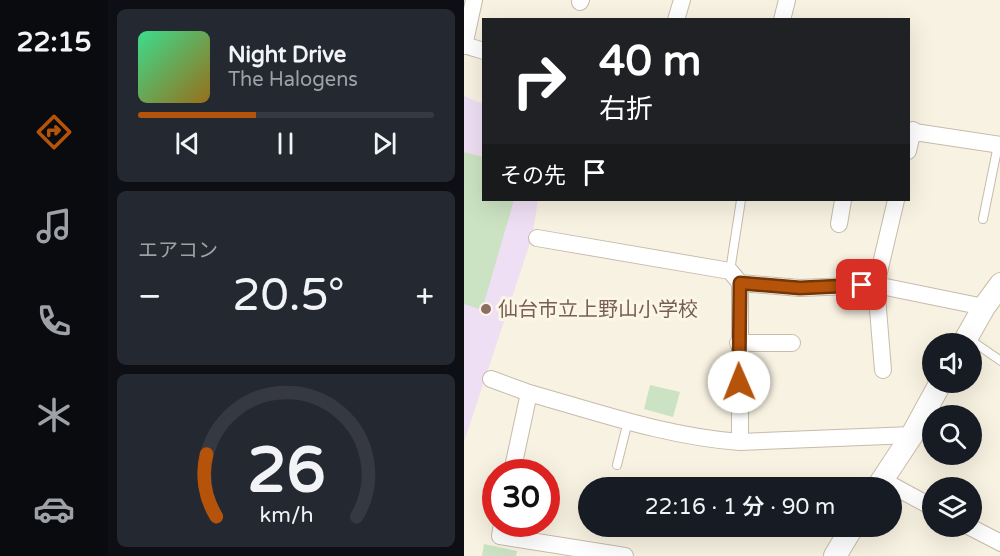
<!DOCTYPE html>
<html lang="ja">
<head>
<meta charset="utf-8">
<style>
  body { margin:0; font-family:"Varela Round","Noto Sans JP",sans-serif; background:#242831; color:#f1f3f6; height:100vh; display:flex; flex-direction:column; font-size:22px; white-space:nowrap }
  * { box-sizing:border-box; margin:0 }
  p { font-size:20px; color:#9ea1a6 }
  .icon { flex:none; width:33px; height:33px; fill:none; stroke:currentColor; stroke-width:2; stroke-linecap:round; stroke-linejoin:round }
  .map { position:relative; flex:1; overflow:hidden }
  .panel { display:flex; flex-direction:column; gap:9px; padding:9px; background:#0d0f14; width:356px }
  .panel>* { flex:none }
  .banner { position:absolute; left:18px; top:18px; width:428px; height:183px; border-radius:0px; box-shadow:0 6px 24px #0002; background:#202124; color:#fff; overflow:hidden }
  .controls { position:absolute; left:458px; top:333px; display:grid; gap:12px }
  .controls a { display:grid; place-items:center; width:60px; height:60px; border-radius:50%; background:#171b24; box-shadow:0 6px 24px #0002; font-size:30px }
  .speed { position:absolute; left:18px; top:459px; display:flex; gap:12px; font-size:30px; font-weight:700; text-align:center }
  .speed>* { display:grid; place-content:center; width:78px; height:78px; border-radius:50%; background:#171b24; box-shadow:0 6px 24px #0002; line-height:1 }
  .speed .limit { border:9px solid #d22; background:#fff; color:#111 }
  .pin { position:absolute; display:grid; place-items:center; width:51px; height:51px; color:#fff; margin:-26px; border-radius:12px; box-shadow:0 3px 9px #0006 }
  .me { position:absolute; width:66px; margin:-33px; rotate:359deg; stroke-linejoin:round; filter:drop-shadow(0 0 4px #0008) }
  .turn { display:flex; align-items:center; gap:21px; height:126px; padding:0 18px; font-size:27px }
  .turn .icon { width:78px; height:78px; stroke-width:2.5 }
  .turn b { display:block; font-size:42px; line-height:51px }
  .then { display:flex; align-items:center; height:57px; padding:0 18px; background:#0003; gap:12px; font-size:22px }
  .big { font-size:45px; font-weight:600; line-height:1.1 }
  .panel .tile { flex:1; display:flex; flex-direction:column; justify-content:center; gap:9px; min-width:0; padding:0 21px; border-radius:9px; background:#242831 }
  .panel .dial { align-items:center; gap:0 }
  .dial svg { height:156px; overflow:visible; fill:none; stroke:#363941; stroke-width:7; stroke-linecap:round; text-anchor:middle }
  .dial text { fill:#f1f3f6; stroke:none }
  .song { display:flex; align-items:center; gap:18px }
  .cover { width:72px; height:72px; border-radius:9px; background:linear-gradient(135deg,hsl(150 70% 55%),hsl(40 70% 35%)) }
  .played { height:6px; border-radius:3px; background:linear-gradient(90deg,#b45309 40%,#363941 40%) }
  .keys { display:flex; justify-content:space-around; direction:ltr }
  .heat { display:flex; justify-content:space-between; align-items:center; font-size:33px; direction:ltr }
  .trip { position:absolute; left:114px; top:477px; width:324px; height:60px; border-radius:30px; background:#171b24; box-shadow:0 6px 24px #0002; font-weight:600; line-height:60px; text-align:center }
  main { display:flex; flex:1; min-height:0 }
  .dock { display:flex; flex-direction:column; width:108px; justify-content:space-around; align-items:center; background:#090b0e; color:#9ea1a6 }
  .dock .icon { width:42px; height:42px }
  .dock .active { color:#b45309 }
  .dock b { font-size:27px; color:#f1f3f6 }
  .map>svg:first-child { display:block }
</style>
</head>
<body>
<main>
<nav class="dock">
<b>22:15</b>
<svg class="icon active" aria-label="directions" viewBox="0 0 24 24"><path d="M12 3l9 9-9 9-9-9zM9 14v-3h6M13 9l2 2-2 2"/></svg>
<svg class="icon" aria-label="music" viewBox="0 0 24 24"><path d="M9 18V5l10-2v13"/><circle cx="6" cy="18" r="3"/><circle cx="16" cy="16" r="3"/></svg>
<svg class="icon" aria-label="phone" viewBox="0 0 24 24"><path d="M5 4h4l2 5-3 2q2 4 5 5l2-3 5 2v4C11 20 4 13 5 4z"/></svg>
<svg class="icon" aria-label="climate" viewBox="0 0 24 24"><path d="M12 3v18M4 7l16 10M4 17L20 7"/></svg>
<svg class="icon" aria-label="car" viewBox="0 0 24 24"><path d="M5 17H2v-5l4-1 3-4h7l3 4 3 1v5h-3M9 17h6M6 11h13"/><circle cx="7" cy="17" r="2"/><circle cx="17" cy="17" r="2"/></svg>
</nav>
<section class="panel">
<div class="tile">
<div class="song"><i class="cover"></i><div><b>Night Drive</b><p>The Halogens</p></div></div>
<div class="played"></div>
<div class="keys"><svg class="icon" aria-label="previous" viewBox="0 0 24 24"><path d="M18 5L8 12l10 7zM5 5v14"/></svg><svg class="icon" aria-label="pause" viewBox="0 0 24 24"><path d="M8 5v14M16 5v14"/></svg><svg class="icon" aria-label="next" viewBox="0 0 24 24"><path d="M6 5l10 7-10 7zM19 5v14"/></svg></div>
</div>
<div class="tile"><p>エアコン</p>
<div class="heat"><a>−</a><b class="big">20.5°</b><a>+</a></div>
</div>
<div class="tile dial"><svg viewBox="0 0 100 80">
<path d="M14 69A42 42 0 1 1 86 69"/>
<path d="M14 69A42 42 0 0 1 9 37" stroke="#b45309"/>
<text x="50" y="56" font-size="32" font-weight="700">26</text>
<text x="50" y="72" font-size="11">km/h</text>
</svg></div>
</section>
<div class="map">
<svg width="537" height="556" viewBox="0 0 537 556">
  <rect width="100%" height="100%" fill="#f8f2e2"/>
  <!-- education -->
  <path fill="#efdff4" d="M 0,96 L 19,104 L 20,200 L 74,200 L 68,237 L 0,442 Z"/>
  <!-- green -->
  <path fill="#cce3c3" d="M 0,152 L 19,157 L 20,200 L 50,200 L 18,310 L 0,304 Z
    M 186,385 L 216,392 L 209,417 L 180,409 Z
    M 20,544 L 53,551 L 52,556 L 18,556 Z"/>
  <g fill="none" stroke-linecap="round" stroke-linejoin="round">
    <defs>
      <path id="lane" d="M 519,219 L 534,145
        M 266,271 L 277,200
        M 505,339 L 537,361
        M 153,465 L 164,421"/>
      <path id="street" d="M 116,2 L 117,0
        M 212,20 L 218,0
        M 318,20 L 323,0
        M 0,45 L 20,51
        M 0,46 L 10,0
        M 444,131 L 537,145
        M 444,151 L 449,130
        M 375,224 L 379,200
        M 73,238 L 266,271 L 276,283 L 336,288 L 412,285 L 520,307
        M 274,343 L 328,343
        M 419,370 L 412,285 L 432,200
        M 27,379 L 65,393
        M 276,442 L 276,283
        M 48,472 L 65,393 C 133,412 204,437 276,442 L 448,435
        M 418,480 L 468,507
        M 38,524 L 36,536 L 161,556
        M 504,526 L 537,543"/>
      <path id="secondary" d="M 499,344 L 520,307 L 537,284
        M 413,488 L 448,435 L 477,382
        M 371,556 L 389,526"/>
    </defs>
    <!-- lane casing -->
    <use href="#lane" stroke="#c7bbab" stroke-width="10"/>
    <!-- street casing -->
    <use href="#street" stroke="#c7bbab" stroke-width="18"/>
    <!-- secondary casing -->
    <use href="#secondary" stroke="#cabca9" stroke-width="24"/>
    <!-- lane -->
    <use href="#lane" stroke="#fff" stroke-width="8"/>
    <!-- street -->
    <use href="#street" stroke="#fff" stroke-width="16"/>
    <!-- secondary -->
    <use href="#secondary" stroke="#fff" stroke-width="22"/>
  </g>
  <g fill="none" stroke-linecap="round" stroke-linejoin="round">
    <defs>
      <path id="route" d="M 275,382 L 276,283 L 336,288 L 398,285"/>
    </defs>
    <!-- route casing -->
    <use href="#route" stroke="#753606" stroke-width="15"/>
    <!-- route -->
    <use href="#route" stroke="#b45309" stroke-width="10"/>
  </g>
  <!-- markers -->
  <circle fill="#8d6e63" stroke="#fcf6e7" stroke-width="2" cx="22" cy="309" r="6"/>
  <g text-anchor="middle" stroke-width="6" stroke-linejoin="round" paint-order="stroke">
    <!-- education labels -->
    <g font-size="20" fill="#785e54" stroke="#fcf6e7" text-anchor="start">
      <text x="34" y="316">仙台市立上野山小学校</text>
    </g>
  </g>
</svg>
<div class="controls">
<a><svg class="icon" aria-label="sound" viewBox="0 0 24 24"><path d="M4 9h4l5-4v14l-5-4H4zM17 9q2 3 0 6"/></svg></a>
<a><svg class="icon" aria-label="search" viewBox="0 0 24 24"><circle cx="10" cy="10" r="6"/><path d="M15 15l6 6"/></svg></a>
<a><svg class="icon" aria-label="layers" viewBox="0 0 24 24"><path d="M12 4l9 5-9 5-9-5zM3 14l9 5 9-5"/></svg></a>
</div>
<div class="speed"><div class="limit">30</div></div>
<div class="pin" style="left:398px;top:285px;background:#d93025"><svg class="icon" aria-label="arrive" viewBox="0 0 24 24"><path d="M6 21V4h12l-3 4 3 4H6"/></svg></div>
<svg class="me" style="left:275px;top:382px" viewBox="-20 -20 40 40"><circle r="19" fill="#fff"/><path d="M0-13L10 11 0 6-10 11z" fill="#b45309"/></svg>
<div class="trip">22:16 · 1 分 · 90 m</div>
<div class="banner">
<div class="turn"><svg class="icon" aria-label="right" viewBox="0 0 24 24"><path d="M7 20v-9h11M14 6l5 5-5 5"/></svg><div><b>40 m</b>右折</div></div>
<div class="then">その先<svg class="icon" aria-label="arrive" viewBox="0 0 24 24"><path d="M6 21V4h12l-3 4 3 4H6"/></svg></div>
</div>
</div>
</main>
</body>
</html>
